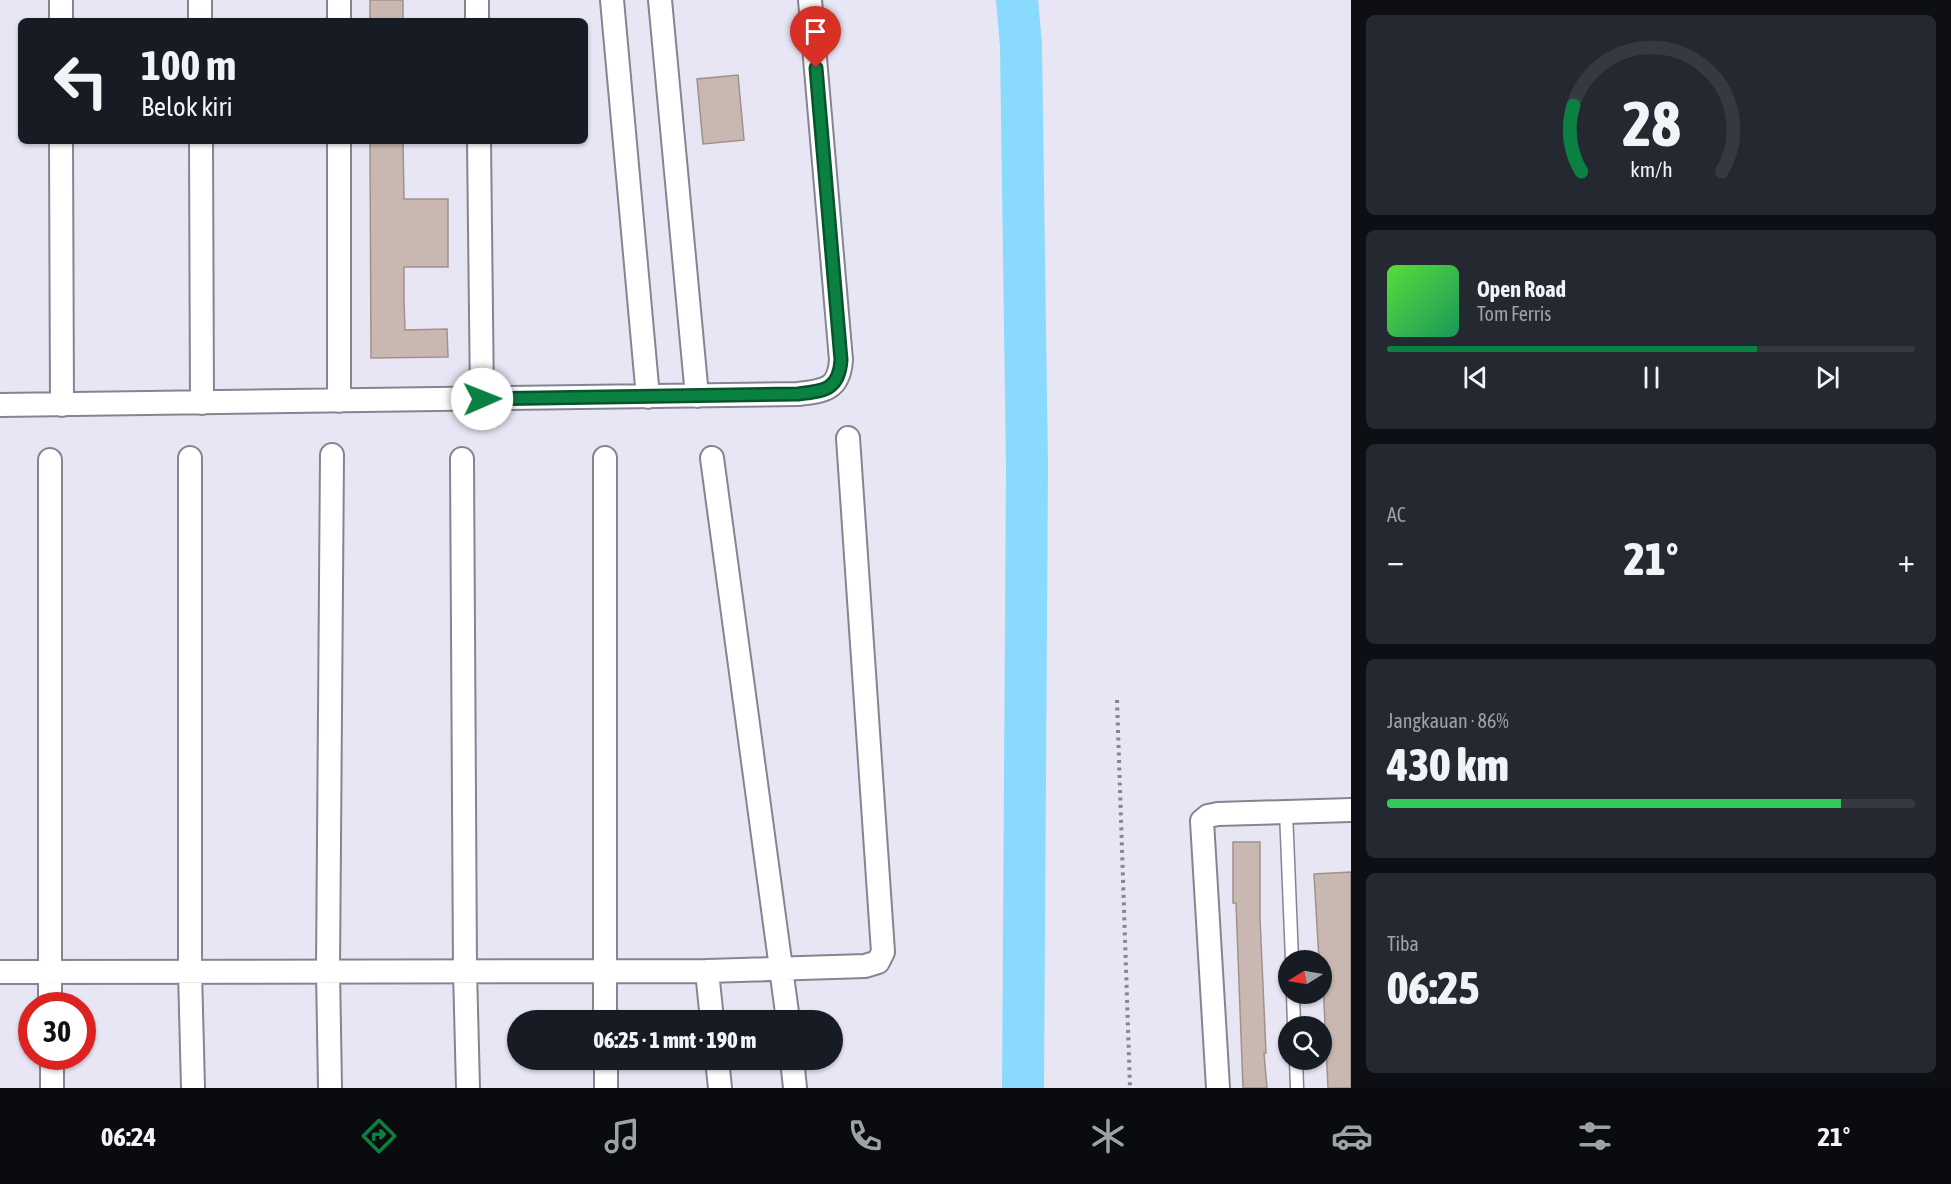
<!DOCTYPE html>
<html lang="id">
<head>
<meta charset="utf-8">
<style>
  body { margin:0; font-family:"Asap Condensed",sans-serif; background:#242831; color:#f1f3f6; height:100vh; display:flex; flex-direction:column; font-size:22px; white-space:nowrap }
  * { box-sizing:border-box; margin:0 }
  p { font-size:20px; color:#9ea1a6 }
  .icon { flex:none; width:33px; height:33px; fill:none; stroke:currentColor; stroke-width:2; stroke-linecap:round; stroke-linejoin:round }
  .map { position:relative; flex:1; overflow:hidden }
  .sheet { display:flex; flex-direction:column; gap:15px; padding:15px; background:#0d0f14; width:600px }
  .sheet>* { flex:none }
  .banner { position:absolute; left:18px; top:18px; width:570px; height:126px; border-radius:9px; box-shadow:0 2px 4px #0004; background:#171b24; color:#f1f3f6; overflow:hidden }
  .needle { width:39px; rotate:259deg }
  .buttons { position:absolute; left:1278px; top:950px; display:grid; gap:12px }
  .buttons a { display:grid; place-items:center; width:54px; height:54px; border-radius:50%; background:#171b24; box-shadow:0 2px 4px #0004; font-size:30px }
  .speed { position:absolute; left:18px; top:992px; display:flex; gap:12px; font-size:30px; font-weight:700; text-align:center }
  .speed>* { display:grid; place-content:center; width:78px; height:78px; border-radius:50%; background:#171b24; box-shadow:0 2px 4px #0004; line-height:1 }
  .speed .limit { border:9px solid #d22; background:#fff; color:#111 }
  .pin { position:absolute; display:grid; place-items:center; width:51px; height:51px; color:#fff; margin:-62px -26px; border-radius:50% 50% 50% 0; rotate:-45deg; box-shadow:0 0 6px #0007 }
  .pin .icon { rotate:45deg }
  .me { position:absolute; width:66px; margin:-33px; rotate:89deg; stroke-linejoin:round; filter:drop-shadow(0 0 4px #0008) }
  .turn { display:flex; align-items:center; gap:21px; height:126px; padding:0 24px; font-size:27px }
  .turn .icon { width:78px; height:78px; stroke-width:2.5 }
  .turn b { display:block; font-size:42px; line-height:51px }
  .big { font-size:45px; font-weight:800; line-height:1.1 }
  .sheet .tile { flex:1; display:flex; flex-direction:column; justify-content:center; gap:9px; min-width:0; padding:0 21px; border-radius:9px; background:#242831 }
  .sheet .dial { align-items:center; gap:0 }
  .dial svg { height:156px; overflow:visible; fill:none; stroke:#363941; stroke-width:7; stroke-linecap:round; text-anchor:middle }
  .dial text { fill:#f1f3f6; stroke:none }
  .song { display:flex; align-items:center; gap:18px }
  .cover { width:72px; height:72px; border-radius:9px; background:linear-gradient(135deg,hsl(110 70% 55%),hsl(150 70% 35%)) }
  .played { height:6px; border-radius:3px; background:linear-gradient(90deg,#0b8043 70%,#363941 70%) }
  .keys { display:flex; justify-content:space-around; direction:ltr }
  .heat { display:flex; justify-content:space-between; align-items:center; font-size:33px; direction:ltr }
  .charge { height:9px; border-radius:4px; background:linear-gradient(90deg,#34c759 86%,#363941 0) }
  .trip { position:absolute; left:507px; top:1010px; width:336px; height:60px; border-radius:30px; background:#171b24; box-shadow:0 2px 4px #0004; font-weight:800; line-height:60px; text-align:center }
  .menu { display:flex; height:96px; justify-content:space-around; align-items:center; background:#090b0e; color:#9ea1a6 }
  .menu .icon { width:42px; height:42px }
  .menu .on { color:#0b8043 }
  .menu b { font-size:27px; color:#f1f3f6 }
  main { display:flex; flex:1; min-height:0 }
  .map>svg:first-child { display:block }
</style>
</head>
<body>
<main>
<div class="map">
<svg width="1351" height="1088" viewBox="0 0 1351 1088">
  <rect width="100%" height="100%" fill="#e8e6f5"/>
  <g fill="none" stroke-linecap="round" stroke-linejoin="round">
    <!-- river -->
    <path stroke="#89dafd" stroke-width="42" d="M 1017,0 L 1021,45 L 1027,468 L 1023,1088"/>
  </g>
  <!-- building -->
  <path fill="#c8b8b1" stroke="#a0918a" stroke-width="1.5" d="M 370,0 L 403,0 L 403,21 L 370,21 Z
    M 738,75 L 744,140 L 703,144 L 697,79 Z
    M 370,141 L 403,141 L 404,199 L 448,199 L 448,267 L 404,267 L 404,299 L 405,330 L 447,329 L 448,357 L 371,358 Z
    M 1233,842 L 1260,842 L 1260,918 L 1266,1053 L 1264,1053 L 1267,1088 L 1243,1088 L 1236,903 L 1233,903 Z
    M 1351,872 L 1351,1088 L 1328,1088 L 1322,960 L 1319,960 L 1314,874 Z"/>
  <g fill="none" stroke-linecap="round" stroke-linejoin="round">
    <defs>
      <path id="lane" d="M 1286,811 L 1292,960
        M 1293,993 L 1294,1026
        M 1296,1059 L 1297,1088"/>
      <path id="street" d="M 61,0 L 61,21
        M 200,0 L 200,21
        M 339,0 L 339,21
        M 477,0 L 477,21
        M 612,0 L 648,397
        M 660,0 L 697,396
        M 61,141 L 62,405
        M 201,141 L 202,403
        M 339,141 L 339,401
        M 479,141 L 482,399
        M 0,405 L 798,394 C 824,391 839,390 841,360 L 810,0
        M 190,458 L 190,971 L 193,1088
        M 605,458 L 605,1020
        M 712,458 L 788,1020
        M 462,459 L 465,970 L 468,1088
        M 50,460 L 50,1005
        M 707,971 L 712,1020
        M 0,972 L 707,971 L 865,966 L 878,962 L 883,952 L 848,438
        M 52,1056 L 52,1088
        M 606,1059 L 606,1088
        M 717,1059 L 720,1088
        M 792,1059 L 795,1088
        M 330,1088 L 328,970 L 332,455
        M 1218,1088 L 1202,821 L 1208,816 L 1218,814 L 1351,810"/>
    </defs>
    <!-- lane casing -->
    <use href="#lane" stroke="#868491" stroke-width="15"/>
    <!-- street casing -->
    <use href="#street" stroke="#868491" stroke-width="26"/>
    <!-- path -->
    <path stroke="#878590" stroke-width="4" stroke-dasharray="3 4.5" stroke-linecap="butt" d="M 1117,700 L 1130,1088"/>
    <!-- lane -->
    <use href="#lane" stroke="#fff" stroke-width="12"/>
    <!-- street -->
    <use href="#street" stroke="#fff" stroke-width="22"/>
  </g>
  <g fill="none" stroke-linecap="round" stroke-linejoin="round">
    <defs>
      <path id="route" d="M 482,399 L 798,394 C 824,391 839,390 841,360 L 816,68"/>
    </defs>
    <!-- route casing -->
    <use href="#route" stroke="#07532c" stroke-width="15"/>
    <!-- route -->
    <use href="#route" stroke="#0b8043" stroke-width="10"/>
  </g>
</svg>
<div class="buttons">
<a><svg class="needle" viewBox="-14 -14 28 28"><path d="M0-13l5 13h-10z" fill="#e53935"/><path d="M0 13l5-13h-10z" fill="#9ea1a6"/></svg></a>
<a><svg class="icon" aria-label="search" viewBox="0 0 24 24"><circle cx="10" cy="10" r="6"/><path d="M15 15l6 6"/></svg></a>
</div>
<div class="speed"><div class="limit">30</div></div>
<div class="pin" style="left:816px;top:68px;background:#d93025"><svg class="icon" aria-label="arrive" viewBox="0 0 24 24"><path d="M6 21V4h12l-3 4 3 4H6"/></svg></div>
<svg class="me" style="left:482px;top:399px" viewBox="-20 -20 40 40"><circle r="19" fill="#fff"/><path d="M0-13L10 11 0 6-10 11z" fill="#0b8043"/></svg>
<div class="trip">06:25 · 1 mnt · 190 m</div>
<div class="banner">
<div class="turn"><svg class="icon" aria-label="left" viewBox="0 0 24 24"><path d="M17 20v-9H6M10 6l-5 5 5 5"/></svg><div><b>100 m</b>Belok kiri</div></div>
</div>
</div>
<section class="sheet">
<div class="tile dial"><svg viewBox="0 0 100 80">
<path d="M14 69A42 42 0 1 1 86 69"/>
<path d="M14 69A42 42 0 0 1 10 35" stroke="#0b8043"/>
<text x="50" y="56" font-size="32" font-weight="700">28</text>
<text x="50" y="72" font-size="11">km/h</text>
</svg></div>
<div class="tile">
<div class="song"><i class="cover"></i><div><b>Open Road</b><p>Tom Ferris</p></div></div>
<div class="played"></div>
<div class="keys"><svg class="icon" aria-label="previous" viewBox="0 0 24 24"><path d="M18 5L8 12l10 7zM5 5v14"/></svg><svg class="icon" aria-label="pause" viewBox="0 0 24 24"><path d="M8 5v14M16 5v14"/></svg><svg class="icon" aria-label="next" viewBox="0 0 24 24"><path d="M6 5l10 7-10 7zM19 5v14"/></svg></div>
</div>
<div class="tile"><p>AC</p>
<div class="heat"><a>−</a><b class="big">21°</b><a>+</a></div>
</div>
<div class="tile"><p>Jangkauan · 86%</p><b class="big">430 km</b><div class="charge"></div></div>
<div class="tile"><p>Tiba</p><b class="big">06:25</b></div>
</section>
</main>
<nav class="menu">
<b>06:24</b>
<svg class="icon on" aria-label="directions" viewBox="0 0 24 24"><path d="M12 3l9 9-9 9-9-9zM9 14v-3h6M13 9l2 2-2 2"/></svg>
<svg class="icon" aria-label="music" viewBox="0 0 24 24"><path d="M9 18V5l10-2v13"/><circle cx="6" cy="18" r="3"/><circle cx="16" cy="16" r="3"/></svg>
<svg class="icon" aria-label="phone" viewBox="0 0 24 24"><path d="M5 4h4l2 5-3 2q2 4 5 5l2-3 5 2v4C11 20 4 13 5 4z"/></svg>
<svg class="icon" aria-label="climate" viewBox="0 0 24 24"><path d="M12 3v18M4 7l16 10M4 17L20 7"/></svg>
<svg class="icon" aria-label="car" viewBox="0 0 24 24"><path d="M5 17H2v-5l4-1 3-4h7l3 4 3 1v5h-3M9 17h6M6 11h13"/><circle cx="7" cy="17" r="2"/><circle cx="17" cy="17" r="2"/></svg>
<svg class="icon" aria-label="filters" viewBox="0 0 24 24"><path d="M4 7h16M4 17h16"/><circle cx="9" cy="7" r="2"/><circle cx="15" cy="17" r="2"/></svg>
<b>21°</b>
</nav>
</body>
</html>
